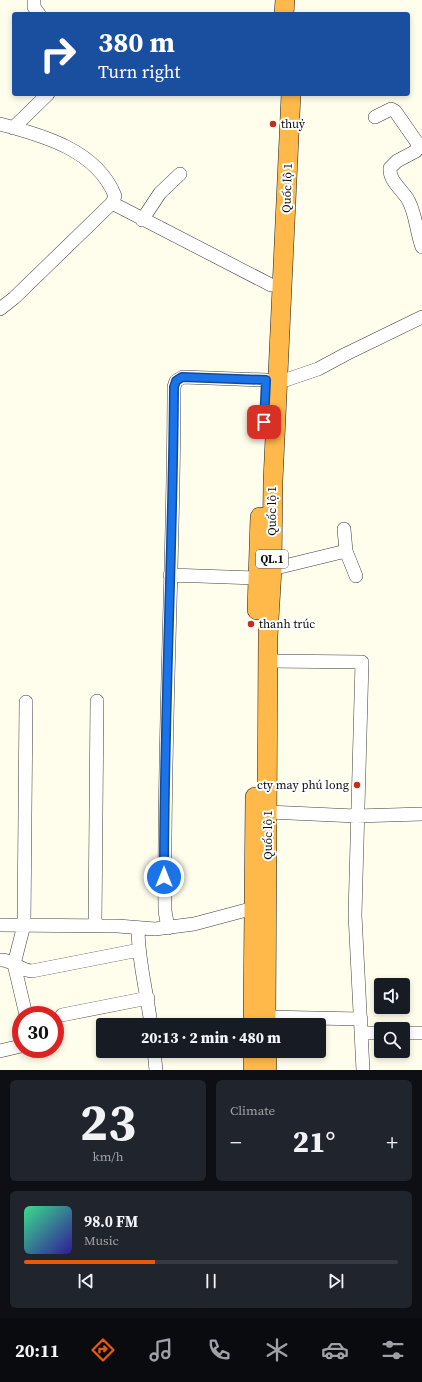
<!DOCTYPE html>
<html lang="en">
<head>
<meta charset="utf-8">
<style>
  body { margin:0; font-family:"Source Serif 4",serif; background:#20242c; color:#f1f3f6; height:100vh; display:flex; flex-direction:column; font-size:15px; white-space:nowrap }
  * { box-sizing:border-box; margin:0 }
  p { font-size:13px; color:#9ea1a6 }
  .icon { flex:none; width:22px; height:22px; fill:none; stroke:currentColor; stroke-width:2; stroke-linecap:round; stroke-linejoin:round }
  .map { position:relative; height:1070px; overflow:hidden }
  .panel { display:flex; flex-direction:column; gap:10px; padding:10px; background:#0d0f14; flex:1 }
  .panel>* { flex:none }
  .top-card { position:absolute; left:12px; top:12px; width:398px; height:84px; border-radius:4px; box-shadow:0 2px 6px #0003; background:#1a4fa0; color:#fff; overflow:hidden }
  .fabs { position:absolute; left:374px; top:978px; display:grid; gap:8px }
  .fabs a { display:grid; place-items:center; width:36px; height:36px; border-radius:4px; background:#171b24; box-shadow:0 2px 6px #0003; font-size:20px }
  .speed { position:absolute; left:12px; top:1006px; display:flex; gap:8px; font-size:20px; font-weight:700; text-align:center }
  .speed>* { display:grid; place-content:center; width:52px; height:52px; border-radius:50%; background:#171b24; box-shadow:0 2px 6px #0003; line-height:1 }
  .speed .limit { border:6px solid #d22; background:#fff; color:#111 }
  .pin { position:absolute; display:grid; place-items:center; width:34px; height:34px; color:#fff; margin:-17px; border-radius:8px; box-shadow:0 2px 6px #0006 }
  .me { position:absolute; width:44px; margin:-22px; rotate:0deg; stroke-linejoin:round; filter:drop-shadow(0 0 3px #0008) }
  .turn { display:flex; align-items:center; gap:14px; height:84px; padding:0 20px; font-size:18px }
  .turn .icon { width:52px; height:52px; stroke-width:2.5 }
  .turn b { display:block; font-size:28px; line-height:34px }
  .big { font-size:30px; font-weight:800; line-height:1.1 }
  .panel .widget { flex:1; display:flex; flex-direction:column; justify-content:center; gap:6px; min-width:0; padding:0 14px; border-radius:6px; background:#20242c }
  .panel .dial { align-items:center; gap:0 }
  .dial b { font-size:52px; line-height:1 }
  .song { display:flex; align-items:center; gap:12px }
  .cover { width:48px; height:48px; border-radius:6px; background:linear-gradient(135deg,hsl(150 70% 55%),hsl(250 70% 35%)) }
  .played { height:4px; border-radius:2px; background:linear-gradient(90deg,#ea580c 35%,#363941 35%) }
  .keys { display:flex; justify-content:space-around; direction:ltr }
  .heat { display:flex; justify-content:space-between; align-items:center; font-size:22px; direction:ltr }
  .panel .tiles { flex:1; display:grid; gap:10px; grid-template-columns:1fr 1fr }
  .widget:last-child { grid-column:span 2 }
  .trip { position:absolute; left:96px; top:1018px; width:230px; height:40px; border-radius:4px; background:#171b24; box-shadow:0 2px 6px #0003; font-weight:800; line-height:40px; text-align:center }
  .menu { display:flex; height:64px; justify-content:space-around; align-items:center; background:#090b0e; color:#9ea1a6 }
  .menu .icon { width:28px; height:28px }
  .menu .current { color:#ea580c }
  .menu b { font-size:18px; color:#f1f3f6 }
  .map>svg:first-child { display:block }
</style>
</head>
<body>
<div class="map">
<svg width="422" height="1070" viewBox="0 0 422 1070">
  <rect width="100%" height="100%" fill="#fffeec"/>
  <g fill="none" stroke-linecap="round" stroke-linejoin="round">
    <defs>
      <path id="minor" d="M 34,0 L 34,7 L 39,14
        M 375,117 L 391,109 L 395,111 L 418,144 L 416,151 L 397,161 L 390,168 C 389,180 400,188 407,198 C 416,212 416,231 422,247
        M 0,124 C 42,135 97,150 115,196 L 112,203 L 271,285
        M 13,128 L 48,94
        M 142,220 L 160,193 L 180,174
        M 0,309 L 14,298 L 112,203
        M 277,383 L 318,369 L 346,354 L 422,317
        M 344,529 L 346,551
        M 272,569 L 346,551 L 356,576
        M 170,575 L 258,578
        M 268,661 L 362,662 L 355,915 L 363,1070
        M 26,702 L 24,925 L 14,964 L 26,1015
        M 268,812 L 356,816 L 422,814
        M 0,925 L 118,926 L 155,929 L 194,924 L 254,908
        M 95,926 L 97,701
        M 138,928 C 138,961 147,992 151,1025
        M 168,928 L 165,911 C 163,736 174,562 174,387 L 176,381 L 183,377 L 266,380
        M 0,960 C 12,959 20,971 32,971 L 139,950
        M 62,1015 L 148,998
        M 266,1017 L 361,1019
        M 361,1033 L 381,1033
        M 403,1033 L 422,1033
        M 0,1051 L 21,1046
        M 154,1051 L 156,1070"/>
      <path id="highway" d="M 284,14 L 285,0
        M 257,610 L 260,517
        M 253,1020 L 255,797
        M 266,1025 L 268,636 L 272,569 L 273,481 L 291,94
        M 267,1051 L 267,1070
        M 253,1070 L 253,1051"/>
    </defs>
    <!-- minor casing -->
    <use href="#minor" stroke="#3f3f3f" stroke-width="14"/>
    <!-- highway casing -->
    <use href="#highway" stroke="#1d1d1d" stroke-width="20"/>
    <!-- minor -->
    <use href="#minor" stroke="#fff" stroke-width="13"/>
    <!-- highway -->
    <use href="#highway" stroke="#ffb94a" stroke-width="19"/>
  </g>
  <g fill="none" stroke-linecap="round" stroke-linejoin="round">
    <defs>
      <path id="route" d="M 164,877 C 164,714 173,550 174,387 L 176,381 L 182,377 L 266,380 L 264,422"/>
    </defs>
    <!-- route casing -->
    <use href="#route" stroke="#114b97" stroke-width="10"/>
    <!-- route -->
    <use href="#route" stroke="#1a73e8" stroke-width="7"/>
  </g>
  <!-- markers -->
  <g fill="#c62d1b" stroke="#fff" stroke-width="1.5">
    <circle cx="273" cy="124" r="4"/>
    <circle cx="251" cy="624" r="4"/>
    <circle cx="357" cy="785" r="4"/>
  </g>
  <g text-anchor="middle" stroke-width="4" stroke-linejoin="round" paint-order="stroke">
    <!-- shield labels -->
    <rect fill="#fff" stroke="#555" stroke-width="1" x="256" y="550" width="32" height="18" rx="3"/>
    <g font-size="11" font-weight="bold" fill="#0c0c0c">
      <text x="272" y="563">QL.1</text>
    </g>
    <!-- poi labels -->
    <g font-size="12" fill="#0c0c0c" stroke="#fff" text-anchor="start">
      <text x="281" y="128">thuỷ</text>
      <text x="259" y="628">thanh trúc</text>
      <text x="349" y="789" text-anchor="end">cty may phú long</text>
    </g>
    <!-- street labels -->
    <g font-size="12" fill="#0c0c0c" stroke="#fff">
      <text transform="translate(287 188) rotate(-88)" y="4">Quốc lộ 1</text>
      <text transform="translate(272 511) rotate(-90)" y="4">Quốc lộ 1</text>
      <text transform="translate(268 835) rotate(-90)" y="4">Quốc lộ 1</text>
    </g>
  </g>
</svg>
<div class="fabs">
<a><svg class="icon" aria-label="sound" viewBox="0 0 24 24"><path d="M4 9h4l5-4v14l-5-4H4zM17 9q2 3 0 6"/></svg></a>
<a><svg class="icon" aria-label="search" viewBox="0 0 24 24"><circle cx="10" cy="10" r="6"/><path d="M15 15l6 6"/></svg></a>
</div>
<div class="speed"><div class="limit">30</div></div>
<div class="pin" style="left:264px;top:422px;background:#d93025"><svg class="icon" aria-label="arrive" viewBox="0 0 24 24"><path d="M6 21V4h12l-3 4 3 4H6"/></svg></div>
<svg class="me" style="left:164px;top:877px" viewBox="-20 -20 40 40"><circle r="17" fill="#1a73e8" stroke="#fff" stroke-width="3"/><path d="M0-11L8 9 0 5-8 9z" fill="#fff"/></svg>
<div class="trip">20:13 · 2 min · 480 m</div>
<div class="top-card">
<div class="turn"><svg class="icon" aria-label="right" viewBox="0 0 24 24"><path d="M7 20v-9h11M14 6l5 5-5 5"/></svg><div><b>380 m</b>Turn right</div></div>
</div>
</div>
<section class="panel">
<div class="tiles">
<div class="widget dial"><b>23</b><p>km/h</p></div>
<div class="widget"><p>Climate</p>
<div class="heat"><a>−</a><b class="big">21°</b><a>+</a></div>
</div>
<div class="widget">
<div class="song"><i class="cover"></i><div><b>98.0 FM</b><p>Music</p></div></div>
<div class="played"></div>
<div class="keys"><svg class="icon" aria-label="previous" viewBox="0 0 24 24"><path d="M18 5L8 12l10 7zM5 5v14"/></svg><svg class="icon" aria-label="pause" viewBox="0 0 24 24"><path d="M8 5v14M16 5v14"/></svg><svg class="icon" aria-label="next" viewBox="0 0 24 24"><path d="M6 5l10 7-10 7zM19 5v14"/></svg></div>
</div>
</div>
</section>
<nav class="menu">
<b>20:11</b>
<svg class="icon current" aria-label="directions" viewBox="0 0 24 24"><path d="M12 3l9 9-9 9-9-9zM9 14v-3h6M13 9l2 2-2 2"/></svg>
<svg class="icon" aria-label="music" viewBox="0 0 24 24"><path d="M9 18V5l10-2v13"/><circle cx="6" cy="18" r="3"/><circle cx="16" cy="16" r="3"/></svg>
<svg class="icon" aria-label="phone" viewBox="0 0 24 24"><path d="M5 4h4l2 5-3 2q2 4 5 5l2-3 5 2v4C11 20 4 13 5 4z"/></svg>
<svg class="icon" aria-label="climate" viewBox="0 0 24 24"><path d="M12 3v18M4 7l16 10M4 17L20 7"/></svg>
<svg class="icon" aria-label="car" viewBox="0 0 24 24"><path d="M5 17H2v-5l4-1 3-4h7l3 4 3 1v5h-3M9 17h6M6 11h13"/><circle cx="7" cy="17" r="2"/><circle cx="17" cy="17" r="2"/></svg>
<svg class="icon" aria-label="filters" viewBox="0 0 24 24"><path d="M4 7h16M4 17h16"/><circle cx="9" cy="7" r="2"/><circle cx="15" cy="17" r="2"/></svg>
</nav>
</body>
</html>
